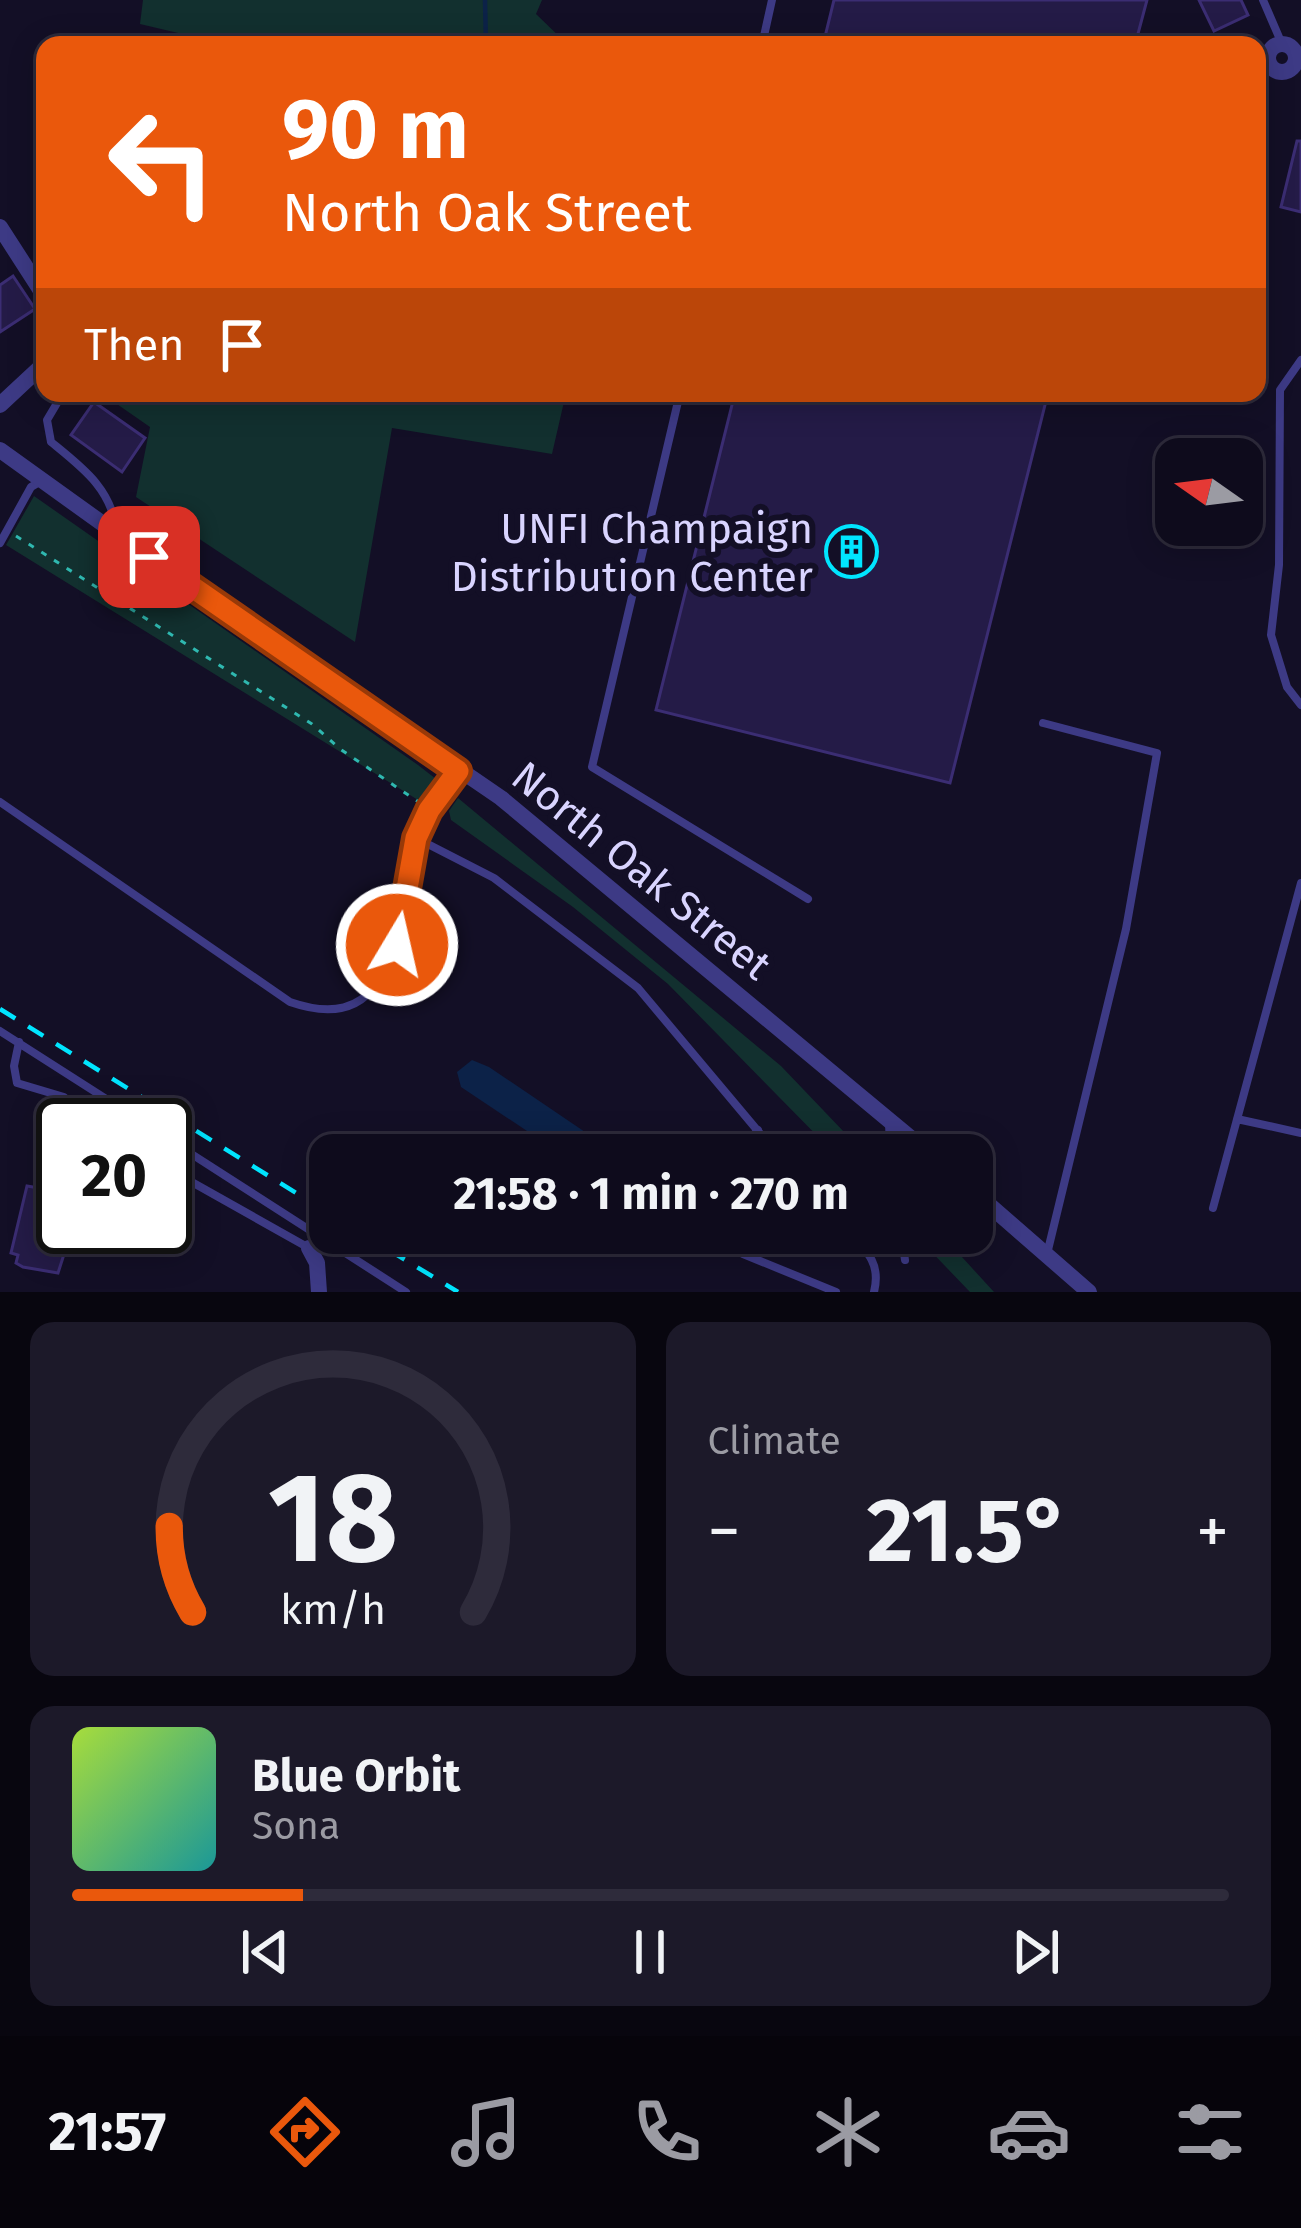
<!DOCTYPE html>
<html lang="en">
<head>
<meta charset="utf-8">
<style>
  body { margin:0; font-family:"Fira Sans",sans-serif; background:#1c1929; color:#f1f3f6; height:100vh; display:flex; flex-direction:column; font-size:45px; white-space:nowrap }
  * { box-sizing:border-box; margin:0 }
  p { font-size:39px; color:#9b9ba3 }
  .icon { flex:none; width:66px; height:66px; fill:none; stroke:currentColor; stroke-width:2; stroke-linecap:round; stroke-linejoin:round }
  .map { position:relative; height:1292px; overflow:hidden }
  .panel { display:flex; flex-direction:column; gap:30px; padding:30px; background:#08060f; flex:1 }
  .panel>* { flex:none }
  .guide { position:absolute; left:36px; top:36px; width:1230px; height:366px; border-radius:24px; box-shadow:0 6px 30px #0003,0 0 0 3px #2e2b3b; background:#ea580c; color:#fff; overflow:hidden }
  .needle { width:78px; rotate:284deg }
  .fabs { position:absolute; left:1155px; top:438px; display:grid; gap:24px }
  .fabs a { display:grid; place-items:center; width:108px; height:108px; border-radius:24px; background:#0e0b1c; box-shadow:0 6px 30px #0003,0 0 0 3px #2e2b3b; font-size:60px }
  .speed { position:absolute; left:36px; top:1098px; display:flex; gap:24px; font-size:60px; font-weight:700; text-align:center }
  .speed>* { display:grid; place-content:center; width:156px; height:156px; border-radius:50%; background:#0e0b1c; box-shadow:0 6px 30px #0003,0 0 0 3px #2e2b3b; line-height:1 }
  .speed .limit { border:6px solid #111; border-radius:18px; background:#fff; color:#111 }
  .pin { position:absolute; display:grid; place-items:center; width:102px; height:102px; color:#fff; margin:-51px; border-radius:24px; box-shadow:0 6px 18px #0006 }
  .me { position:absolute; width:132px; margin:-66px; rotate:9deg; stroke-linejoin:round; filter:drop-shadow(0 0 9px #0008) }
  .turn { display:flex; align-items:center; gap:42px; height:252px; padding:0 48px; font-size:54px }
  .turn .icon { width:156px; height:156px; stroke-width:2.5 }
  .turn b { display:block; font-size:84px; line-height:102px }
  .then { display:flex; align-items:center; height:114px; padding:0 48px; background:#0003; gap:24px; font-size:45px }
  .big { font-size:90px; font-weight:700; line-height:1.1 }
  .panel .tile { flex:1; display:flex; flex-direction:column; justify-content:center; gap:18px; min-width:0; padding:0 42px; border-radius:24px; background:#1c1929 }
  .panel .dial { align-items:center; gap:0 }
  .dial svg { height:312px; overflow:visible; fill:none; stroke:#2e2b3b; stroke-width:7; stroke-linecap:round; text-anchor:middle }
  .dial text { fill:#f1f3f6; stroke:none }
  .song { display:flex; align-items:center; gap:36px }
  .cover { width:144px; height:144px; border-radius:18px; background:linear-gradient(135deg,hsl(80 70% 55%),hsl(180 70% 35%)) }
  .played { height:12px; border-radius:6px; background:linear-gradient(90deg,#ea580c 20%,#2e2b3b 20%) }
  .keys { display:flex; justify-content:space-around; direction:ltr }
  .heat { display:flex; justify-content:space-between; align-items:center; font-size:66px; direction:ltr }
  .panel .tiles { flex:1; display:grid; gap:30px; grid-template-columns:1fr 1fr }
  .tile:last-child { grid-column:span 2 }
  .trip { position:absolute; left:309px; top:1134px; width:684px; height:120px; border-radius:24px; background:#0e0b1c; box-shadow:0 6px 30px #0003,0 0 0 3px #2e2b3b; font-weight:700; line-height:120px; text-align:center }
  .tab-bar { display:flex; height:192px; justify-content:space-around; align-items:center; background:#06040b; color:#9b9ba3 }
  .tab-bar .icon { width:84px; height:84px }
  .tab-bar .selected { color:#ea580c }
  .tab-bar b { font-size:54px; color:#f1f3f6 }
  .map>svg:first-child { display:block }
</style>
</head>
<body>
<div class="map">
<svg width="1301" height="1292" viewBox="0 0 1301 1292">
  <rect width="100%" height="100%" fill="#130f26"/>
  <!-- green -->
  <path fill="#12302f" d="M 143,0 L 542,0 L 536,14 L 568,45 L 229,45 L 140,24 Z
    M 101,393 L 566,393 L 552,454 L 392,428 L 355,642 L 136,497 L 150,427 Z
    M 34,496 L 418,765 L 436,779 L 418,800 L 6,545 Z
    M 458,798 L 781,1066 L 866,1155 L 836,1155 L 668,984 L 573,907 L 451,820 L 449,811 Z
    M 918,1233 L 940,1233 L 994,1292 L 970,1292 L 922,1242 Z"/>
  <!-- water -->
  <path fill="#0c2248" d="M 472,1060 L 489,1067 L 585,1132 L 589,1139 L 585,1155 L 563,1155 L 461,1087 L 457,1072 Z"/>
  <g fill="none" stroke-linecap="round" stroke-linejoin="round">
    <!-- stream -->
    <path stroke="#0c2248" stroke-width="4.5" d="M 485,0 L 486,45"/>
  </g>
  <!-- building -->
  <path fill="#241b47" stroke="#3b2d73" stroke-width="3" d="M 834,0 L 1147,0 L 1135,45 L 823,45 Z
    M 1199,0 L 1241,0 L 1248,15 L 1214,31 Z
    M 1297,141 L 1301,141 L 1301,212 L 1281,207 Z
    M 13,276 L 35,309 L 0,332 L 0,285 Z
    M 735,393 L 1048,393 L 950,783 L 656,710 Z
    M 94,402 L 145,438 L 122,472 L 71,435 Z
    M 27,1186 L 63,1192 L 63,1227 L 72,1227 L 70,1236 L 77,1238 L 74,1249 L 66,1248 L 58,1273 L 23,1267 L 16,1263 L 18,1255 L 11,1253 Z"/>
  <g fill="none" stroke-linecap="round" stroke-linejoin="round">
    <!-- path -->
    <path stroke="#2fb8b0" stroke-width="3" stroke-dasharray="6 9" stroke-linecap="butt" d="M 16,536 L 312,724 L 340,749 L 423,805"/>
    <!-- service -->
    <path stroke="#3d3a85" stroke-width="8" d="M 1263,0 L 1282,44
      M 762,45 L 772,0
      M 1257,79 L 1269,64
      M 1301,360 L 1280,390 L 1279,565 L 1271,635 L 1287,687 L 1301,705
      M 63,393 L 47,420 L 51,442 C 83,468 112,489 117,533
      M 680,393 L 592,767 L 808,899
      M 0,543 L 31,487 L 41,481
      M 1043,723 L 1157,753 L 1126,929 L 1047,1254
      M 0,802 L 290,1002 C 408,1043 393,902 418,834 C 427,810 443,792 458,771
      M 416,838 L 494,878 L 638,988 L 778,1155
      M 0,1031 L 147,1125
      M 19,1042 L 14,1066 L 17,1083 L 64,1097 L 92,1125
      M 1237,1119 L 1301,1133
      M 889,1121 L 890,1155
      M 165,1137 L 406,1292
      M 735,1155 L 758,1130
      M 165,1167 L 309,1248
      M 1213,1208 L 1301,883
      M 720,1233 L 743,1254 L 836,1292
      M 849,1233 C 868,1252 881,1264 874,1292
      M 901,1233 L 905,1260"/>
    <!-- minor -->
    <path stroke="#3d3a85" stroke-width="16" d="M1268 58a14 14 0 1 1 28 0a14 14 0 1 1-28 0Z
      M 0,227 L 45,297
      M 0,405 L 45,363
      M 0,450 L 149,557 L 501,798 L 931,1155
      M 972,1190 L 1089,1292
      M 309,1248 L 317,1263 L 319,1292"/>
    <!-- rail -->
    <path stroke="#00e5ff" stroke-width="4.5" stroke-dasharray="18 15" stroke-linecap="butt" d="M 0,1009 L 330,1214
      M 361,1233 L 458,1292"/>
  </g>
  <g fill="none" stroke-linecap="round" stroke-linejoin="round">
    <defs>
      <path id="route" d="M 149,557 L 458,771 L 429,810 L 416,838 L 397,945"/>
    </defs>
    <!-- route casing -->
    <use href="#route" stroke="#983908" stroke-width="30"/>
    <!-- route -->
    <use href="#route" stroke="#ea580c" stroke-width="21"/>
  </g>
  <!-- icons -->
  <defs>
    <symbol id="building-ring" viewBox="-11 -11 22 22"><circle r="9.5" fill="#130f26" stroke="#00e5ff" stroke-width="1.5"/><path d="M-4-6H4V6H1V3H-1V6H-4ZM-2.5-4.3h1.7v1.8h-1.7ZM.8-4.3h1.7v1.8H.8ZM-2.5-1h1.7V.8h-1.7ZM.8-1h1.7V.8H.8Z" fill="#00e5ff"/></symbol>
  </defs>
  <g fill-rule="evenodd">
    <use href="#building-ring" x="822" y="522" width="59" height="59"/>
  </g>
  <g text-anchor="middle" stroke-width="12" stroke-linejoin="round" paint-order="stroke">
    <!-- poi labels -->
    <g font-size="42" fill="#d9d4ff" stroke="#130f26" text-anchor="end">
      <text x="813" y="543">UNFI Champaign<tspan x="813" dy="48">Distribution Center</tspan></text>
    </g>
    <!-- street labels -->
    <g font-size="42" fill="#d9d4ff" stroke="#130f26">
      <text transform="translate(642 870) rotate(39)" y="15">North Oak Street</text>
    </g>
  </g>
</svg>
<div class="fabs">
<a><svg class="needle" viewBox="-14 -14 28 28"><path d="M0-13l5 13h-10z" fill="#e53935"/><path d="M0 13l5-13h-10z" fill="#9b9ba3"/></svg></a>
</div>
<div class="speed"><div class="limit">20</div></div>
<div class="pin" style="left:149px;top:557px;background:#d93025"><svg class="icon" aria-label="arrive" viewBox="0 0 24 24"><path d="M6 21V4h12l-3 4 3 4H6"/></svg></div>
<svg class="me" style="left:397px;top:945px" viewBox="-20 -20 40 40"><circle r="17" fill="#ea580c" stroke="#fff" stroke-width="3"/><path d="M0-11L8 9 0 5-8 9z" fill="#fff"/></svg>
<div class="trip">21:58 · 1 min · 270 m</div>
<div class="guide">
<div class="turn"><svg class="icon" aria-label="left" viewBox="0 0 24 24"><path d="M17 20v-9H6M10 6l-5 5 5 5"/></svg><div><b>90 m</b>North Oak Street</div></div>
<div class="then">Then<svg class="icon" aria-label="arrive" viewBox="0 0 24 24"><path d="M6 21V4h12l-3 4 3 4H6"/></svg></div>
</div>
</div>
<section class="panel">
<div class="tiles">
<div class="tile dial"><svg viewBox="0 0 100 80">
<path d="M14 69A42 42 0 1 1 86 69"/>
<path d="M14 69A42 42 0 0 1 8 47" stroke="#ea580c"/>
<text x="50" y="56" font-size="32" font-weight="700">18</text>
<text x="50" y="72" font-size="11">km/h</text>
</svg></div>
<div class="tile"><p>Climate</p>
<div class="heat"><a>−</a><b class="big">21.5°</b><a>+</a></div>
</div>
<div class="tile">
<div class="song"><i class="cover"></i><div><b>Blue Orbit</b><p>Sona</p></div></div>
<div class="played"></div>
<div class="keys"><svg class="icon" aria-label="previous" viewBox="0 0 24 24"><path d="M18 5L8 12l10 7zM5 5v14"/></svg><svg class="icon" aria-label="pause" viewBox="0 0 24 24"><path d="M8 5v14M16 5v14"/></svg><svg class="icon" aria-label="next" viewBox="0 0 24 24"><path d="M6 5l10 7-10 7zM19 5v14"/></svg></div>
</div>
</div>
</section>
<nav class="tab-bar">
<b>21:57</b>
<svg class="icon selected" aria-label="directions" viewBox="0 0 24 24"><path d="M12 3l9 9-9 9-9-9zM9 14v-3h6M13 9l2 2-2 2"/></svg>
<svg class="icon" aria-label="music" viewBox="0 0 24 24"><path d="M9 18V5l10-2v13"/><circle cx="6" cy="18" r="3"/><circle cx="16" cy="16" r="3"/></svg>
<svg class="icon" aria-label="phone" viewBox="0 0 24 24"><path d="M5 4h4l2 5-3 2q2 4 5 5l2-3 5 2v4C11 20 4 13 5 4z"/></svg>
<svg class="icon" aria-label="climate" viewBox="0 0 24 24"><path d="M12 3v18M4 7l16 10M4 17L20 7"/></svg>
<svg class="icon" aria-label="car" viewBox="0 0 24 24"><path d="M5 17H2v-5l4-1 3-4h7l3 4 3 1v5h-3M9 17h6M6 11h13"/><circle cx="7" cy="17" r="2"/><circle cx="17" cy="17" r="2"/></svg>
<svg class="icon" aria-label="filters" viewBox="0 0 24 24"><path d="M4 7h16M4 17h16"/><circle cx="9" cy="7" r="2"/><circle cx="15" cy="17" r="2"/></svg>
</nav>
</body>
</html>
